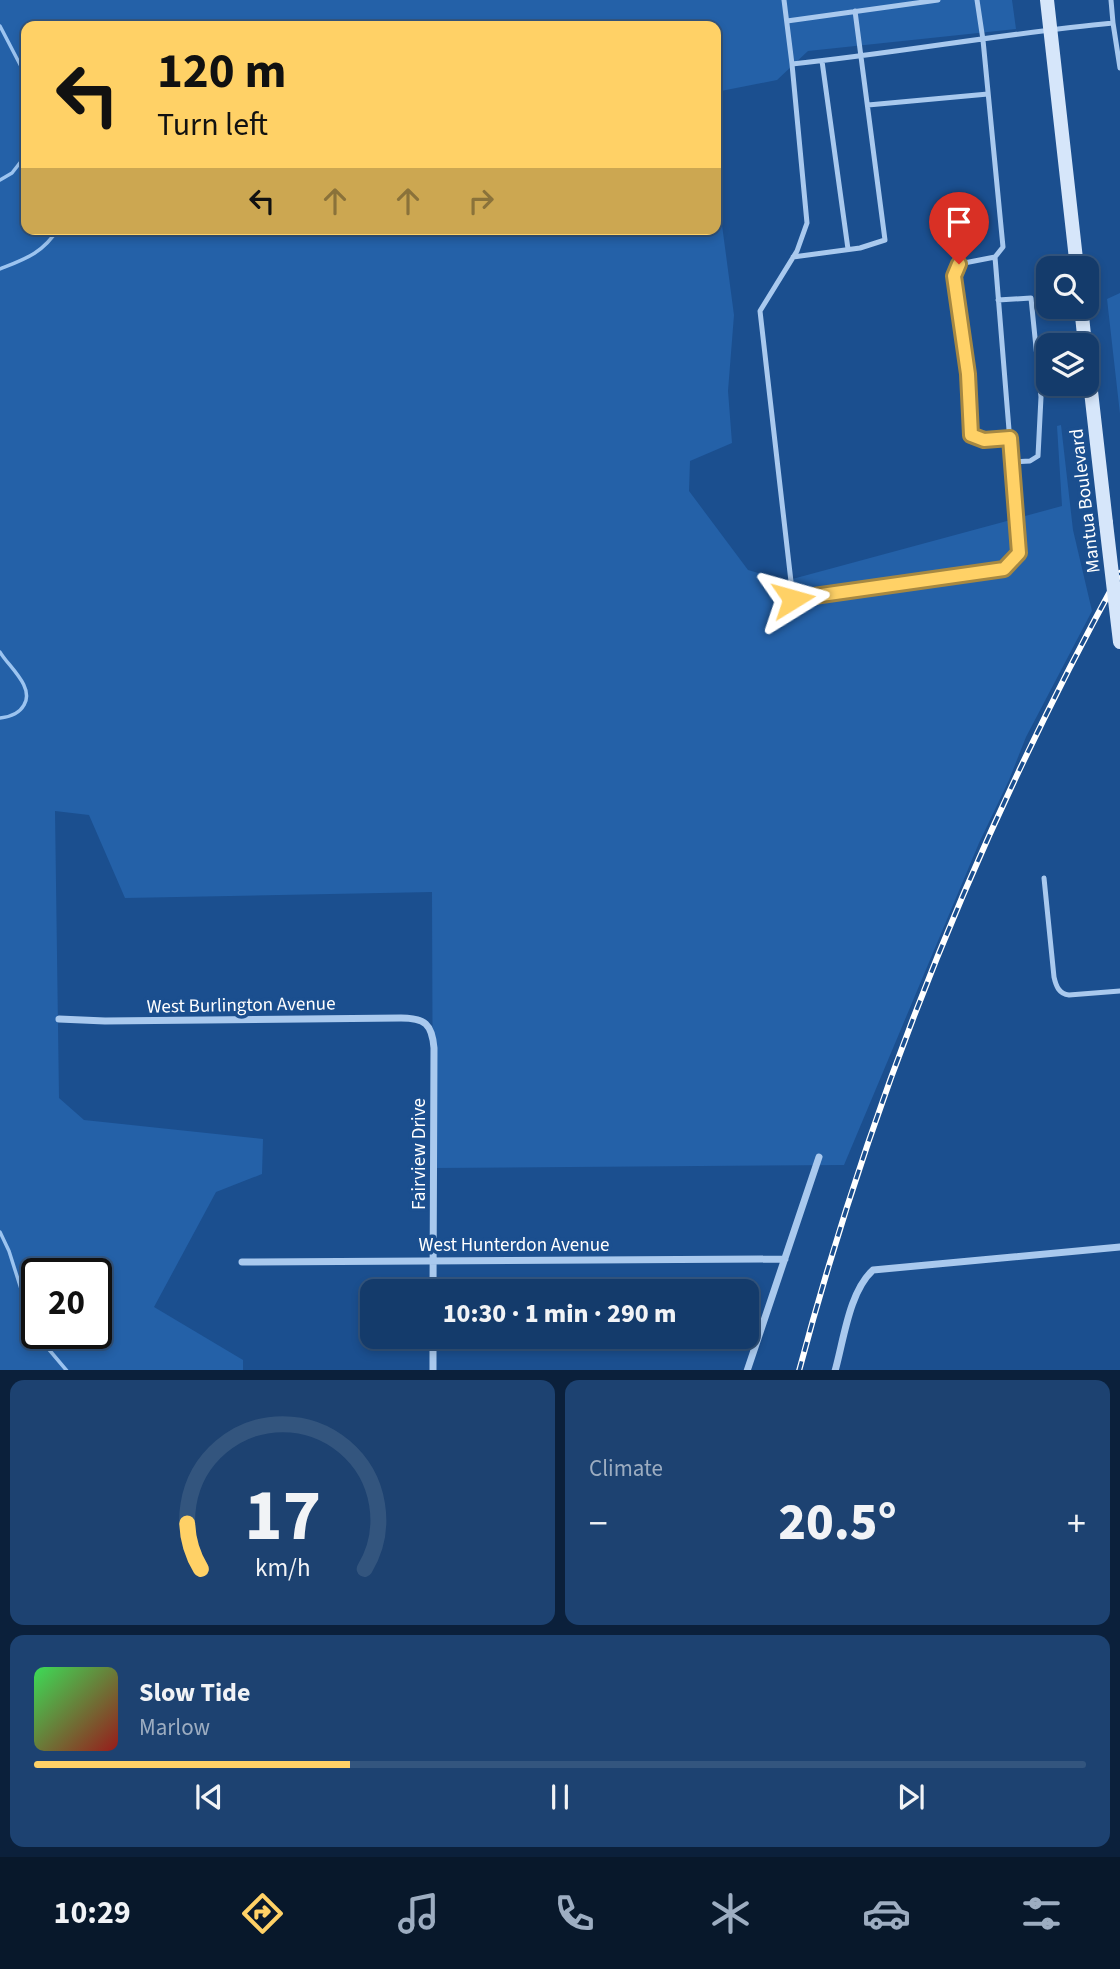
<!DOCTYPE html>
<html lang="en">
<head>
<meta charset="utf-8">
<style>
  body { margin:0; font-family:"Source Sans 3",sans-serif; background:#1d4271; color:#f1f3f6; height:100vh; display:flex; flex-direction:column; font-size:26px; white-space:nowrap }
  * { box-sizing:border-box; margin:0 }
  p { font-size:23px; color:#9dadc1 }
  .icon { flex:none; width:38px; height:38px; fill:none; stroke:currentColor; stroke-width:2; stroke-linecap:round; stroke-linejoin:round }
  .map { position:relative; height:1370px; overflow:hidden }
  .drawer { display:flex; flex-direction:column; gap:10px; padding:10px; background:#0b203b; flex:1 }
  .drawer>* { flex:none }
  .guide { position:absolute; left:21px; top:21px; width:700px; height:214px; border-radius:14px; box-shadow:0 4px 10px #0003,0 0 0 2px #33557e; background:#ffd166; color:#111; overflow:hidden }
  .tools { position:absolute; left:1036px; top:256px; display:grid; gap:14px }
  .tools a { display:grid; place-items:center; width:63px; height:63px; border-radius:14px; background:#143b6b; box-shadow:0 4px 10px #0003,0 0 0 2px #33557e; font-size:35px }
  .speed { position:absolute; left:21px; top:1258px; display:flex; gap:14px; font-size:35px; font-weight:700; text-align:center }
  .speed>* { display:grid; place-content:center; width:91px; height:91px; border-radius:50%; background:#143b6b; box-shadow:0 4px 10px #0003,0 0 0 2px #33557e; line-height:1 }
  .speed .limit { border:4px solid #111; border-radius:10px; background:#fff; color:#111 }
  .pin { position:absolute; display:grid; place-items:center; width:60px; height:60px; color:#fff; margin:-72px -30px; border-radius:50% 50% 50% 0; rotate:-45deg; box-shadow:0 0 7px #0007 }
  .pin .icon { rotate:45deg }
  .me { position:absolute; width:77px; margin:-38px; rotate:82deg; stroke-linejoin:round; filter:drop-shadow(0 0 5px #0008) }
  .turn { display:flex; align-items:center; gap:24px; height:147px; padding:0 21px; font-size:32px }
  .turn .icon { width:91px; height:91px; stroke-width:2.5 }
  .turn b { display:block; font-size:49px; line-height:60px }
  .lanes { display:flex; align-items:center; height:66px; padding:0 21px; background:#0003; justify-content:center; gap:35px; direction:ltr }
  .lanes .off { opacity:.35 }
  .big { font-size:52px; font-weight:800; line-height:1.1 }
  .drawer .card { flex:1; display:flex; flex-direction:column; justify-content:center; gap:10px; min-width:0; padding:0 24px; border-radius:14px; background:#1d4271 }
  .drawer .dial { align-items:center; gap:0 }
  .dial svg { height:182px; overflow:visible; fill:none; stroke:#33557e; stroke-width:7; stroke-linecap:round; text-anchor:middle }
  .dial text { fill:#f1f3f6; stroke:none }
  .song { display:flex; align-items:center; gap:21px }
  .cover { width:84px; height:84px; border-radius:10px; background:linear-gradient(135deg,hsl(130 70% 55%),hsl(0 70% 35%)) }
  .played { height:7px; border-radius:4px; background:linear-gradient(90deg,#ffd166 30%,#33557e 30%) }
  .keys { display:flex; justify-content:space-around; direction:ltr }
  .heat { display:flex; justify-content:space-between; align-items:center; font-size:38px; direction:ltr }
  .drawer .tiles { flex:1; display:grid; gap:10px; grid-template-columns:1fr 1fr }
  .card:last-child { grid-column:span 2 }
  .trip { position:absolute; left:360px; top:1279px; width:399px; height:70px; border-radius:14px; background:#143b6b; box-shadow:0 4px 10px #0003,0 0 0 2px #33557e; font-weight:800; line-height:70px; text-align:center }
  .tab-bar { display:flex; height:112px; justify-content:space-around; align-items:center; background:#08182b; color:#9dadc1 }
  .tab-bar .icon { width:49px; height:49px }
  .tab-bar .active { color:#ffd166 }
  .tab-bar b { font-size:32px; color:#f1f3f6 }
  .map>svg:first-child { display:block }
</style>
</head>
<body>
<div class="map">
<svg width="1120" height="1371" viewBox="0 0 1120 1371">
  <rect width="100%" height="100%" fill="#1b4f8f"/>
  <!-- green -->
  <path fill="#2461a8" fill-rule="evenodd" d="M 0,0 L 1012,0 L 1016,29 L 808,51 L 777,80 L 716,92 L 716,26 L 26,26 L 26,229 L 716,229 L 716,180 L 734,315 L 728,391 L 732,443 L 690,461 L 689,491 L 748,570 L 785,581 L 1062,506 L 1057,426 L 1061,425 L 1073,530 L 1092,611 L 1026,737 L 1009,780 L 979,843 L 844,1165 L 433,1168 L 432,892 L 125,898 L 89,815 L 55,811 L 59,1098 L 84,1120 L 263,1139 L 262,1174 L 216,1192 L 154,1307 L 243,1360 L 243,1370 L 0,1371 ZM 37,1274 L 96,1274 L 96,1334 L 37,1334 Z
    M 1120,293 L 1120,414 L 1107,299 Z"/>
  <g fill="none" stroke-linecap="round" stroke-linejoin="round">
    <!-- stream -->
    <path stroke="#9cc4f0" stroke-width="3.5" d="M 0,26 L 26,76
      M 0,180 L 12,173 L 26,155
      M 0,269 C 25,259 43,253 58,229
      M 0,652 C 8,666 35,687 24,705 C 19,714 10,717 0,718
      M 0,1232 L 9,1251 L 35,1333 L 67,1371"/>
    <!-- service -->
    <path stroke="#a9c9ee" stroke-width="5" d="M 784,0 L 792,64
      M 977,0 L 983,40 L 1003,247 L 995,257 L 1019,553 L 1004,569 L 793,599 L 760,311 L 797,251 L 807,223 L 792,64 C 899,53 1006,33 1113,23 L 1111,0
      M 787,21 L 938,0
      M 1113,23 L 1120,68
      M 822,61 L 848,249
      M 868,105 L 988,94
      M 793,257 L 860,248 L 885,240 L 855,11
      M 995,257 L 959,264 L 954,276 L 968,374 L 971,435 L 984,440 L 1010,438
      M 998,300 L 1031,298 L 1041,397 L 1038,456 L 1030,461 L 1011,462
      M 1044,878 L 1054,977 C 1056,986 1059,994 1069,995 L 1120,991"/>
    <!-- minor -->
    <path stroke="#a9c9ee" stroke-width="7" d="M 59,1019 L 105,1021 L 401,1018 C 425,1018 432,1024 434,1048 L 433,1292
      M 242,1262 L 785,1259
      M 433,1371 L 433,1337
      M 747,1371 L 819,1157
      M 835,1371 C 844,1339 849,1292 873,1270 L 1120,1247"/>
    <!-- secondary -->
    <path stroke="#d6e6fa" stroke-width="14" d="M 1047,0 L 1077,268
      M 1081,306 L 1085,345
      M 1087,356 L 1106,523
      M 1115,600 L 1120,642"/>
    <defs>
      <path id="rail" d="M 799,1371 C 873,1093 981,826 1120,573"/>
    </defs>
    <!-- rail casing -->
    <use href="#rail" stroke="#fff" stroke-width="6"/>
    <!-- rail -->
    <use href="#rail" stroke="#1b4f8f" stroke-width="3.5" stroke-dasharray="10" stroke-linecap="butt"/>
    <!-- secondary-bridge -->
    <path stroke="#d6e6fa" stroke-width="14" d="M 1106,523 L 1115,600"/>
  </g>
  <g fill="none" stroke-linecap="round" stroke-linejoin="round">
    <defs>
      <path id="route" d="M 793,599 L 1004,569 L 1019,553 L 1010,438 L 984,440 L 971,435 L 968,374 L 954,276 L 959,264"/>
    </defs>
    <!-- route casing -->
    <use href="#route" stroke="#a68842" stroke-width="18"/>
    <!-- route -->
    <use href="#route" stroke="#ffd166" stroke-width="12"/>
  </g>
  <g text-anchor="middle" stroke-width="7" stroke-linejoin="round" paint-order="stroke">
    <!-- street labels -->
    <g font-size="19" fill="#fff" stroke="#1b4f8f">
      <text transform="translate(1084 501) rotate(-97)" y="7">Mantua Boulevard</text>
      <text transform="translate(241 1004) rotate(-1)" y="7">West Burlington Avenue</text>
      <text transform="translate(418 1154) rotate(-90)" y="7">Fairview Drive</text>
      <text x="514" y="1251">West Hunterdon Avenue</text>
    </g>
  </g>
</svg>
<div class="tools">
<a><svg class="icon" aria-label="search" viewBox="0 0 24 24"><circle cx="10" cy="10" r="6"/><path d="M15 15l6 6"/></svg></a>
<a><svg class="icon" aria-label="layers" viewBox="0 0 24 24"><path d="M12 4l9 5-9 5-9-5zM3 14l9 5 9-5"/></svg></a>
</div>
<div class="speed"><div class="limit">20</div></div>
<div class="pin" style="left:959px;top:264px;background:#d93025"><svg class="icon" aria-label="arrive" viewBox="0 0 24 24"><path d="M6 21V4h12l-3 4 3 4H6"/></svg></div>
<svg class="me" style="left:793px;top:599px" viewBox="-20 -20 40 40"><path d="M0-17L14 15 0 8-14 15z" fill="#ffd166" stroke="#fff" stroke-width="4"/></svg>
<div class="trip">10:30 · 1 min · 290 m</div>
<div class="guide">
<div class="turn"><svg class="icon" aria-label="left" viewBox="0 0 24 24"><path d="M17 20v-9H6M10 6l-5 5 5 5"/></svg><div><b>120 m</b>Turn left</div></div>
<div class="lanes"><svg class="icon" aria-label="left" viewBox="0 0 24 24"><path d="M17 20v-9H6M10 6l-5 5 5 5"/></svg><svg class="icon off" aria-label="ahead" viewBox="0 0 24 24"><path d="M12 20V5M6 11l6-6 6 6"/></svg><svg class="icon off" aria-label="ahead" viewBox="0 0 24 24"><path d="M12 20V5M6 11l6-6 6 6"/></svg><svg class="icon off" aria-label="right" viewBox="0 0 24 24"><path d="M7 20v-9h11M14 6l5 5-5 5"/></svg></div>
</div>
</div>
<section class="drawer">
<div class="tiles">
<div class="card dial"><svg viewBox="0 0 100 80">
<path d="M14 69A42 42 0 1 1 86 69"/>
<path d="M14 69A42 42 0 0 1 8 49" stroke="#ffd166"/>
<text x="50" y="56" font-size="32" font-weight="700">17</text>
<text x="50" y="72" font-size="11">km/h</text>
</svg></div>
<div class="card"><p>Climate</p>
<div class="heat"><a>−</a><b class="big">20.5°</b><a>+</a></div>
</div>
<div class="card">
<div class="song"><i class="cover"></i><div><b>Slow Tide</b><p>Marlow</p></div></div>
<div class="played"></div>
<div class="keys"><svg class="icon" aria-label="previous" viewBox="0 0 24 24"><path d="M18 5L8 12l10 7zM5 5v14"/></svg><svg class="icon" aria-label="pause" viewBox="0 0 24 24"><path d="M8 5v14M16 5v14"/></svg><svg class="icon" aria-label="next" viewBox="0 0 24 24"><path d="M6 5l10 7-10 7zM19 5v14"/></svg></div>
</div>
</div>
</section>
<nav class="tab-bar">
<b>10:29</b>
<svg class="icon active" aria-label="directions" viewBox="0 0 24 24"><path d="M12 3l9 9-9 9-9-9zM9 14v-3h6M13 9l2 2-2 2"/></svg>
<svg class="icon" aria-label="music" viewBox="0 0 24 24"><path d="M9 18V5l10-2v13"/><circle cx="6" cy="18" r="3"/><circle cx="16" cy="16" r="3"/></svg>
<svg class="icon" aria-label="phone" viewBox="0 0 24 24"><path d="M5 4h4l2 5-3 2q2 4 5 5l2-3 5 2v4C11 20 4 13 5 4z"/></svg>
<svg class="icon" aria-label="climate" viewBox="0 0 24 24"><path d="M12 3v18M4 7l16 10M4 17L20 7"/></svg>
<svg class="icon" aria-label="car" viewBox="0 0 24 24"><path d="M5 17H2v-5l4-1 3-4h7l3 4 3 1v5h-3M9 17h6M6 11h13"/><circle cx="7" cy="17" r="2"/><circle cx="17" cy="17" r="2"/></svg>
<svg class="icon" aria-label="filters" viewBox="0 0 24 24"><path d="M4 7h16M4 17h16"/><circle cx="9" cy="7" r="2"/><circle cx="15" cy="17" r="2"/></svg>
</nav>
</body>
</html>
